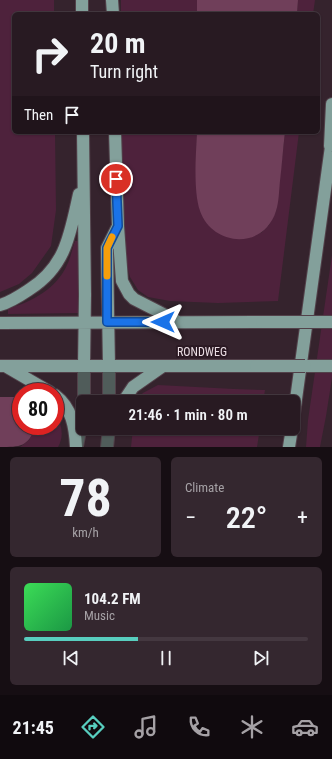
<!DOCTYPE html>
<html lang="en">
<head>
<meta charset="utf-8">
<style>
  body { margin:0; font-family:"Roboto Condensed",sans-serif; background:#34272f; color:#f1f3f6; height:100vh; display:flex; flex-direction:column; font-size:15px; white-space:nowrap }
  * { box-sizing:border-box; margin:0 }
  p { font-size:13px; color:#a5a1a5 }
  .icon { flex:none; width:22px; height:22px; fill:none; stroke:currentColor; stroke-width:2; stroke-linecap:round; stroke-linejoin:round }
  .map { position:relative; height:447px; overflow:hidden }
  .side { display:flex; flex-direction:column; gap:10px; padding:10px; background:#160e13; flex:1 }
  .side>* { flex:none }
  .guide { position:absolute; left:12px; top:12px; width:308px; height:122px; border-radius:6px; box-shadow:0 1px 3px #0004,0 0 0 1px #443840; background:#281a22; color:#f1f3f6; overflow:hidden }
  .speed { position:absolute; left:12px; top:383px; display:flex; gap:8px; font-size:20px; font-weight:700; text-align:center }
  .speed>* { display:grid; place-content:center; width:52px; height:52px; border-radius:50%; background:#281a22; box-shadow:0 1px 3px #0004,0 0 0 1px #443840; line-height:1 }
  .speed .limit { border:6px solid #d22; background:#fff; color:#111 }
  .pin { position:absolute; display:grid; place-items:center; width:34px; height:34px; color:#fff; margin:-17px; border:2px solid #fff; border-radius:50%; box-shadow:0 1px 4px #0007 }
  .me { position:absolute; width:44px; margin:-22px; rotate:270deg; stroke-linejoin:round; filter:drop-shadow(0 0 3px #0008) }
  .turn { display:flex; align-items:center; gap:14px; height:84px; padding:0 12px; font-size:18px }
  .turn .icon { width:52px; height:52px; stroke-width:2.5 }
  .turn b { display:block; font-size:28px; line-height:34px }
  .then { display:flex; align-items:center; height:38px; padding:0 12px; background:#0003; gap:8px; font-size:15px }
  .big { font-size:30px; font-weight:600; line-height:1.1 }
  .side .card { flex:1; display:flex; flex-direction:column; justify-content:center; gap:6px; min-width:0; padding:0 14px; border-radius:6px; background:#34272f }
  .side .dial { align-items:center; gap:0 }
  .dial b { font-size:52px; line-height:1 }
  .song { display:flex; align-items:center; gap:12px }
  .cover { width:48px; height:48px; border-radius:6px; background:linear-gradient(135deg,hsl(130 70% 55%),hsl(140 70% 35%)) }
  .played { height:4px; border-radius:2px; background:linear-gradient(90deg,#58cebf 40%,#443840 40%) }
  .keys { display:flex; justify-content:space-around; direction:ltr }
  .heat { display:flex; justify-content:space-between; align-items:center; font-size:22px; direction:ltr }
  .side .tiles { flex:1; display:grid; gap:10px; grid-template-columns:1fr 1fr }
  .card:last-child { grid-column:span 2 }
  .trip { position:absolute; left:76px; top:395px; width:224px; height:40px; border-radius:6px; background:#281a22; box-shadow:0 1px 3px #0004,0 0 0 1px #443840; font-weight:600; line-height:40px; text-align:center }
  .tab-bar { display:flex; height:64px; justify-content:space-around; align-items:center; background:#100a0e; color:#a5a1a5 }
  .tab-bar .icon { width:28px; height:28px }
  .tab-bar .active { color:#58cebf }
  .tab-bar b { font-size:18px; color:#f1f3f6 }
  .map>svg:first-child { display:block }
</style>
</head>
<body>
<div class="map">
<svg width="332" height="447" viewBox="0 0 332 447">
  <rect width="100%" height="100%" fill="#35232d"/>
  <!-- green -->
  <path fill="#4e223c" d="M 0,0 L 54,0 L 54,14 L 14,14 L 14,132 L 55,132 L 56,210 L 51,246 L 32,273 L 19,284 L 0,292 Z
    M 121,0 L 197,0 L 197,14 L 121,14 Z
    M 298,0 L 315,0 L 313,14 L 297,14 Z
    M 122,132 L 197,132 L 196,182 L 200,211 L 261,233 L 269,225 L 276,211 L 285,132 L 299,132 L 278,301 L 218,303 L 170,301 L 148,297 L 138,290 L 130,277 L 126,261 L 122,169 Z
    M 75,241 L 80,241 L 79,313 L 8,314 L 8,308 C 31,303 57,288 67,265 C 71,257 72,249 75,241 Z
    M 332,255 L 332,378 L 326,416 L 320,447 L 306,447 L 308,420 Z
    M 158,385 L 234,389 L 265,390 L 263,402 L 134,402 L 143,393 Z
    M 55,411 C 61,423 65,435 58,447 L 20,447 L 29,440 L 35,426 L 55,426 Z
    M 133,428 L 260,428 L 257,447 L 131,447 Z"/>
  <!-- forest -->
  <path fill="#703f5a" d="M 197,0 L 298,0 L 297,14 L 197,14 Z
    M 197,132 L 285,132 C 283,148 282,164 280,181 C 279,190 279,202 276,211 C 264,250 213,247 200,211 C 193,190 196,155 197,132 Z
    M 0,397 L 21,397 L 21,426 L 35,426 C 29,447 20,447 0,447 Z"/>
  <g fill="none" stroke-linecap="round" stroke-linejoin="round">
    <defs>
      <path id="minor" d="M 109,366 L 109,402
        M 84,402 L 84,366
        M 77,446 L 83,415
        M 107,447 L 109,428"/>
      <path id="highway" d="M 82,0 L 82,14
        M 112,0 L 113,14
        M 83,132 L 85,295 L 84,366
        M 115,132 L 118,226 L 122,281 L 129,294 L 134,299 L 175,320
        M 330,146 L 332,104
        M 0,305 C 11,302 21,295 30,289 C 66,266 70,234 79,194
        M 0,323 L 262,322
        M 0,366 L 256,366
        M 109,366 L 107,248 L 117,228
        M 305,366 L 332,366
        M 7,367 L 50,392
        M 55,395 C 72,408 75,427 76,447
        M 123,402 L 133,387 L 163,366
        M 293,421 L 332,139
        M 289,447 L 292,428"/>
    </defs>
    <!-- minor casing -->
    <use href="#minor" stroke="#52414a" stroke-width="14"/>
    <!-- highway casing -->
    <use href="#highway" stroke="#52414a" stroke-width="14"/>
    <!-- minor -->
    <use href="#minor" stroke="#505c5a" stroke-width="12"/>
    <!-- highway -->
    <use href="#highway" stroke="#83a09b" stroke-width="12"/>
    <defs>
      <path id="highway-bridge" d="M 262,322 L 332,322
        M 256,366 L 305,366"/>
    </defs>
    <!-- highway-bridge casing -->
    <use href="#highway-bridge" stroke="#52414a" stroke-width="14" stroke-linecap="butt"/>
    <!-- highway-bridge -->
    <use href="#highway-bridge" stroke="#83a09b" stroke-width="12"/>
  </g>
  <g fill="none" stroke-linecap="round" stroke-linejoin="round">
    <defs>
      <path id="route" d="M 116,179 L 118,226 L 107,248 L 107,322 L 163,322"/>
    </defs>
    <!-- route casing -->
    <use href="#route" stroke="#114b97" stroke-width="10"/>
    <!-- route -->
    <use href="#route" stroke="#1a73e8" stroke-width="7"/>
    <!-- slow -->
    <path stroke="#f59e0b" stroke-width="7" d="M 107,276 L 107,248 L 112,237"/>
  </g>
  <g text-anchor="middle" stroke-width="4" stroke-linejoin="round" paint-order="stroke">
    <!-- street labels -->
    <g font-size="12" fill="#ebdee4" stroke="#2b1923">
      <text x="202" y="356">RONDWEG</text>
    </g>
  </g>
</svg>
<div class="speed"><div class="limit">80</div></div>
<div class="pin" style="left:116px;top:179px;background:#d93025"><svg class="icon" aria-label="arrive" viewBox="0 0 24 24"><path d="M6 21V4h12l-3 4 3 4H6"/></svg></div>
<svg class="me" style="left:163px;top:322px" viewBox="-20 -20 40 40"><path d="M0-17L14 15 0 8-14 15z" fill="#1a73e8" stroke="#fff" stroke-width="4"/></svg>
<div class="trip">21:46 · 1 min · 80 m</div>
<div class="guide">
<div class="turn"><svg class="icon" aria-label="right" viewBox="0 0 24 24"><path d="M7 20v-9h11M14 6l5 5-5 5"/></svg><div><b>20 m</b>Turn right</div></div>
<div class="then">Then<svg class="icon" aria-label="arrive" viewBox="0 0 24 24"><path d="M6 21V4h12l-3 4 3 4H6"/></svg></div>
</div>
</div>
<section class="side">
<div class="tiles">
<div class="card dial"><b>78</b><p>km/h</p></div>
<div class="card"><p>Climate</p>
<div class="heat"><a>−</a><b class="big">22°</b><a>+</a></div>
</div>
<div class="card">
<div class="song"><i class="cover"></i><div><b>104.2 FM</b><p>Music</p></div></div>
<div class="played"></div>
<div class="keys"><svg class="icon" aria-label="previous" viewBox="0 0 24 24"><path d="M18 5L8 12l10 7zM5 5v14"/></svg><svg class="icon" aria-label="pause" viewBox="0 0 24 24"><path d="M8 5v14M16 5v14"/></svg><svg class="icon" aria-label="next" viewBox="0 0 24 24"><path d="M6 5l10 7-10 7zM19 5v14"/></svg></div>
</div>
</div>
</section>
<nav class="tab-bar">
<b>21:45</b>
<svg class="icon active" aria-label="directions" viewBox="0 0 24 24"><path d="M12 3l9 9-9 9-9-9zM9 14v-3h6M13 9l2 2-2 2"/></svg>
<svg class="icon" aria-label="music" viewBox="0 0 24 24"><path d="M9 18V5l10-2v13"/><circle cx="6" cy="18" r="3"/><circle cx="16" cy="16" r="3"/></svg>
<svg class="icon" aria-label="phone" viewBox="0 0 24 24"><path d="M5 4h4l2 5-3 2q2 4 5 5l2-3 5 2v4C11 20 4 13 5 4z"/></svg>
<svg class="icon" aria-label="climate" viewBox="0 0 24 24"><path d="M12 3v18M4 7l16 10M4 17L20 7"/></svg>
<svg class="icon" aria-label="car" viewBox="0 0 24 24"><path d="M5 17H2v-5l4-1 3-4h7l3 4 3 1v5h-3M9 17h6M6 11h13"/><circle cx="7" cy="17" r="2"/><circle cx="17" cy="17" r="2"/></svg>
</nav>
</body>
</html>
